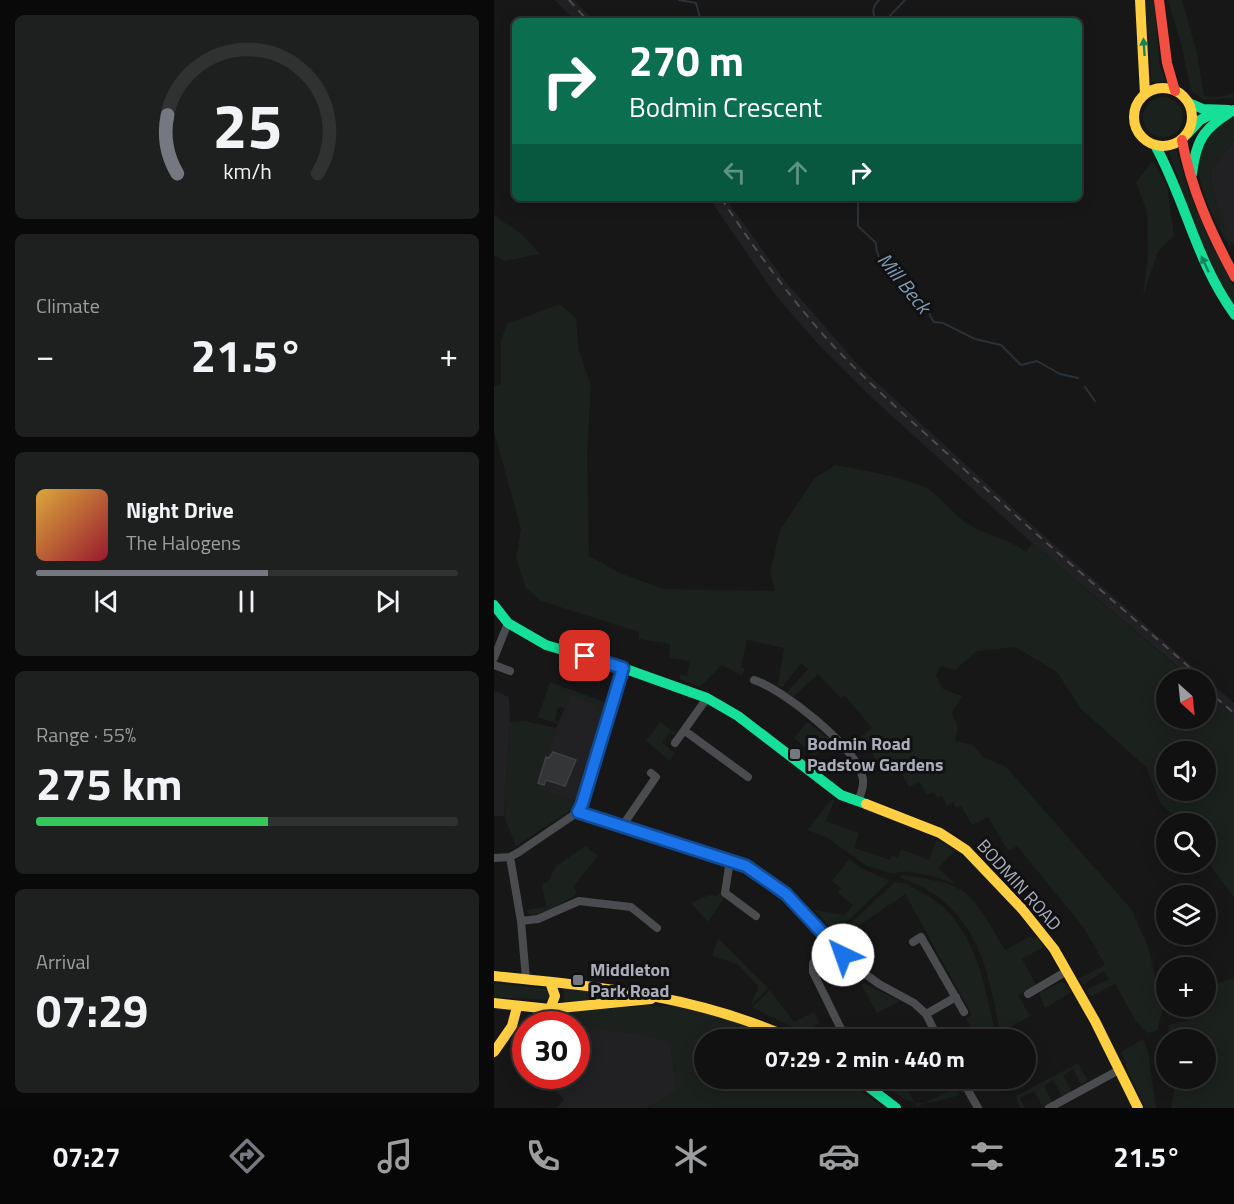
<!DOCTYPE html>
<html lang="en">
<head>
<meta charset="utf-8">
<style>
  body { margin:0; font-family:"Titillium Web",sans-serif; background:#1e1f1f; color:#f1f3f6; height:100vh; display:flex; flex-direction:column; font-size:22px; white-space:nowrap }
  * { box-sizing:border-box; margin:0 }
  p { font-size:20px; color:#9c9d9f }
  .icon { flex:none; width:33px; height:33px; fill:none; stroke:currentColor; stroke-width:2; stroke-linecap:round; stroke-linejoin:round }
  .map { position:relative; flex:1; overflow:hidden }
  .panel { display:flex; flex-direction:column; gap:15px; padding:15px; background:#090909; width:494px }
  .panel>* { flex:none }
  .hud { position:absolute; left:18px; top:18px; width:570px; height:183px; border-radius:9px; box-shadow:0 3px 15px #0003,0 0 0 2px #303131; background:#0b6e4f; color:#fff; overflow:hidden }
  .needle { width:39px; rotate:153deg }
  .fabs { position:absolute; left:662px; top:669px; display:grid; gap:12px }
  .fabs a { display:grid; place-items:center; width:60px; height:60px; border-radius:50%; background:#111; box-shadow:0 3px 15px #0003,0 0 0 2px #303131; font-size:30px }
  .speed { position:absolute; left:18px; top:1011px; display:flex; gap:12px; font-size:30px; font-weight:700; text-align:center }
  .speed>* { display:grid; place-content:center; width:78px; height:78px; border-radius:50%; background:#111; box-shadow:0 3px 15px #0003,0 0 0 2px #303131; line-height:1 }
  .speed .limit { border:9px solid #d22; background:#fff; color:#111 }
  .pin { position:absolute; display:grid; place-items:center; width:51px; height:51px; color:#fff; margin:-26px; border-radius:12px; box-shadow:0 3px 9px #0006 }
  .me { position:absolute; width:66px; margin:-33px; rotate:318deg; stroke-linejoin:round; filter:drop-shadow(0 0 4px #0008) }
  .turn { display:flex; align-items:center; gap:21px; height:126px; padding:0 18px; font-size:27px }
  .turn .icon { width:78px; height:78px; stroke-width:2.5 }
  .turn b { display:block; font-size:42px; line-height:51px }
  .lanes { display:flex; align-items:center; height:57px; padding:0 18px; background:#0003; justify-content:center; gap:30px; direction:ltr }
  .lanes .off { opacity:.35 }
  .big { font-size:45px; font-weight:700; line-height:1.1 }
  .panel .widget { flex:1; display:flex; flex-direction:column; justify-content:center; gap:9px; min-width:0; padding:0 21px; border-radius:9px; background:#1e1f1f }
  .panel .dial { align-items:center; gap:0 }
  .dial svg { height:156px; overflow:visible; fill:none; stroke:#303131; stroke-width:7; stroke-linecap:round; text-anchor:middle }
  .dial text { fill:#f1f3f6; stroke:none }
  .song { display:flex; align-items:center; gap:18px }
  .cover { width:72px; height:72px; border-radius:9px; background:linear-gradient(135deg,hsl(40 70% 55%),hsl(350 70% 35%)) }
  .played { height:6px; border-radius:3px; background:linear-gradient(90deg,#757880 55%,#303131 55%) }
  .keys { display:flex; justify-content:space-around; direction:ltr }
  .heat { display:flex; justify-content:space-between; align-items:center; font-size:33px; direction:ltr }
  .charge { height:9px; border-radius:4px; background:linear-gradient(90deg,#34c759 55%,#303131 0) }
  .trip { position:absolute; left:200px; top:1029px; width:342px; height:60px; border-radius:30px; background:#111; box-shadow:0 3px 15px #0003,0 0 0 2px #303131; font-weight:700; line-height:60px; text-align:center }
  .menu { display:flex; height:96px; justify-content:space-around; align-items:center; background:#070707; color:#9c9d9f }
  .menu .icon { width:42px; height:42px }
  .menu .on { color:#757880 }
  .menu b { font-size:27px; color:#f1f3f6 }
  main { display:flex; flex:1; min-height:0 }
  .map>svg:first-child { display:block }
</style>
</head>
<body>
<main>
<section class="panel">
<div class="widget dial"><svg viewBox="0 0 100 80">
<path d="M14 69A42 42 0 1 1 86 69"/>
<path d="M14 69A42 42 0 0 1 9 39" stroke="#757880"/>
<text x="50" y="56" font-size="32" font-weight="700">25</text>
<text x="50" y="72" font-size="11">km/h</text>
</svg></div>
<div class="widget"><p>Climate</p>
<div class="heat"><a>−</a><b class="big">21.5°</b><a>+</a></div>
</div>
<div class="widget">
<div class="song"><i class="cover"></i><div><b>Night Drive</b><p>The Halogens</p></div></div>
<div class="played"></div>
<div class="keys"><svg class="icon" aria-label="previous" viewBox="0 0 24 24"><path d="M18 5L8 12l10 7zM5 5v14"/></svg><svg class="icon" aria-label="pause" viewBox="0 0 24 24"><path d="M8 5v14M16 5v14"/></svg><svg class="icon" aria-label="next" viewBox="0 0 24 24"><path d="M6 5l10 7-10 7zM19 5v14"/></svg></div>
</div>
<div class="widget"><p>Range · 55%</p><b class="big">275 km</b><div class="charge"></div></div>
<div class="widget"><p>Arrival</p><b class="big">07:29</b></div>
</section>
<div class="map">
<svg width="741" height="1108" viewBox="0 0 741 1108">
  <rect width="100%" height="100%" fill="#171717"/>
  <!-- built -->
  <path fill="#212124" d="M 61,0 L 80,0 L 100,21 L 81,21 Z
    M 740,141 L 741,244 L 736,246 L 723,207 L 716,177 L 717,169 Z
    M 215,198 L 231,198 L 291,281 L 366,367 L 522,511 L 740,703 L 740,717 L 711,691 L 711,680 L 698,679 L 538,543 L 376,396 L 325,345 L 283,297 Z
    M 0,691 L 15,697 L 16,722 L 10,816 L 0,816 Z
    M 77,694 L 117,710 L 88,804 L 42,788 L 62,728 Z
    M 83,1026 L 148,1034 L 176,1041 L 183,1091 L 153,1108 L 63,1108 L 70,1099 L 46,1076 L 82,1076 Z"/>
  <!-- green -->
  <path fill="#1b211c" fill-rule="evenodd" d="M 651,0 L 660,0 L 666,67 L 672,81 L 656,83 L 657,70 Z
    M 674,0 L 688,0 L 703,53 L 710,96 L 725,97 L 740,93 L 740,98 L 710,100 L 697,91 L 688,48 Z
    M649 117a20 20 0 1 1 40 0a20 20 0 1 1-40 0Z
    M 740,116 L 740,141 L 717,169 L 716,177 L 723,207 L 740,254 C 715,212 674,142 740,116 Z
    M 682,150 L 696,194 L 715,239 L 740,287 L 740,307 L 725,282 L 706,242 L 675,152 Z
    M 659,161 L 673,186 L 680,235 L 664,252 L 649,296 L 654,254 L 653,212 L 642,182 Z
    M 0,215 L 30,236 L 46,254 L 11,261 L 0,255 Z
    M 66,304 L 82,318 L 85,350 L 97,386 L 93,452 L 95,556 L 126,573 L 170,589 L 281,591 L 276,572 L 286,530 L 320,479 L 341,465 C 362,469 421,479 436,490 C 449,500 459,514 474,524 C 492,535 515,539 532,552 L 538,543 L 697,679 L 672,680 L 672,718 L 711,718 L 711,692 L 740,717 L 740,897 L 711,859 L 711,824 L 687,823 L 667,804 L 652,767 L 587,709 L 563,672 L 521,647 L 483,651 L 461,670 L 447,666 L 442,675 L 449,689 L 468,696 L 458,713 L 464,727 L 461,741 L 479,745 L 489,757 L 512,767 L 638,910 L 654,947 L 669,1008 L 663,1031 L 653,1033 L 642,1021 L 621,984 L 596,997 L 592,990 L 615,979 L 610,971 L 589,985 L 585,979 L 611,965 L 590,928 L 523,846 L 514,851 L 494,817 L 478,825 L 467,806 L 462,808 L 459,802 L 453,806 L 448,796 L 443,798 L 440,792 L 433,795 L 426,782 L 415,787 L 406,771 L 396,776 L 390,764 L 385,766 L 372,741 L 360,746 L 357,745 L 378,728 L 351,696 L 347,698 L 324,674 L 299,697 L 293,692 L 314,669 L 307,663 L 288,688 L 284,685 L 290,648 L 253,640 L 247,667 L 251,668 L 248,676 L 228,665 L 206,687 L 185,679 L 186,675 L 193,676 L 196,661 L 175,658 L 176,644 L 145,639 L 145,632 L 47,601 L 32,588 L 22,558 L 27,529 L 0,432 L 0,386 L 7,384 L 7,340 L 13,324 ZM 672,752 L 711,752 L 711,790 L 672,790 Z
    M 56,682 L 113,703 L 111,707 L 105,711 L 102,710 L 104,705 L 77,695 L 71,708 L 64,707 L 61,720 L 65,722 L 64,724 L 44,717 Z
    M 31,721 L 62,728 L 42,788 L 83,802 L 74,812 L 22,846 L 10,816 L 16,722 Z
    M 166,722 L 183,734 L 175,734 L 168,742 L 179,752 L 182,751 L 176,761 L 152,741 Z
    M 313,722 L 334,738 L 321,756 L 300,738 Z
    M 337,800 L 340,801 L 332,821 L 365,833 L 360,848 L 396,860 L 398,855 L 404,858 L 407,849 L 435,860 L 443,839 L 461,851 L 444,868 L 462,884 C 444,878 417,867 399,874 L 373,866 L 332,837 L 313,830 Z
    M 91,846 L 104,856 L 79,887 L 83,892 C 79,899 43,917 35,915 L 33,910 L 52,907 L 48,884 L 54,882 L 62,866 Z
    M 355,859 L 367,868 L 396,881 L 341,933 L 320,910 L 351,915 L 359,905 L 344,893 L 347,888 L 338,881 Z
    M 408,875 C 427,878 450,880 467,890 C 484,899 501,934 511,950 L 535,937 L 539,938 L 543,936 L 550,947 L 528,959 L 542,985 L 524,995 L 536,1016 L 506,1033 C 494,964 480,903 407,878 L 405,876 Z
    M 401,882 C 410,882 418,887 427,892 C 480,918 492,986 502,1039 L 483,1039 L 472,1018 L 478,1015 L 411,894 L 346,939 L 343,936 Z
    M 228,891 L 231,897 L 214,922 L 197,903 L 215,895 L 223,896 Z
    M 224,938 L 274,988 L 257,1005 L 264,986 L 243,964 L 218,956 Z
    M 740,978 L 740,1108 L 677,1108 L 680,1091 L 679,1079 L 711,1078 L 711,1040 L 676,1039 L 674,1025 L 693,1020 L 685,1015 L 687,1007 L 711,1006 L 711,988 Z
    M 568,982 L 572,984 L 578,992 L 551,1008 L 545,993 Z
    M 0,983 L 55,989 L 55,1000 L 0,997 Z
    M 369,983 L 378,987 L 406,1001 L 383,1013 L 367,984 Z
    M 69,988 L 133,996 L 70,1004 Z
    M 276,990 L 300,1022 L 320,1012 L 326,1023 L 320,1026 L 325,1035 L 345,1024 L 347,1029 L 338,1035 L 340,1039 L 322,1039 L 258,1007 Z
    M 157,1005 L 194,1007 L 228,1014 L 291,1039 L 210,1040 L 210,1078 L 351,1079 L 390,1108 L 153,1108 L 183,1091 L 176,1041 L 147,1034 L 48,1022 L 68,1016 L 68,1013 Z
    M 649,1039 L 654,1051 L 662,1108 L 651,1108 L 631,1065 L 632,1063 L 627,1052 Z
    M 584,1063 L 594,1081 L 587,1085 L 579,1069 L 569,1075 L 578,1092 L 569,1098 L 559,1080 L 550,1086 L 559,1103 L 549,1108 L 540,1091 L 526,1098 L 531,1108 L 526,1108 L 522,1096 Z
    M 381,1079 L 408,1079 L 423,1107 L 462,1087 L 466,1095 C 419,1108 420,1107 381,1079 Z"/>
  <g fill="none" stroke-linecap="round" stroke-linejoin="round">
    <!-- stream -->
    <path stroke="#2a3239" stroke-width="2" d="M 185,0 L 202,3 L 207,21
      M 382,21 C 378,12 378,7 385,0
      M 391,21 L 411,0
      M 364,198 L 364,226 L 382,243 C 380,266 417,291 432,306 C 436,311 435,317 440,322 L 449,323 L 481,339 L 507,345 L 527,365 L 543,361 L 566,374 L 584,378
      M 591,387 L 601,401"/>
  </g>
  <!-- building -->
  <path fill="#343537" stroke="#3f4043" stroke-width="1.5" d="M 59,752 L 82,760 L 71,786 L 52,780 L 50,785 L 44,783 L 52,757 L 55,758 Z"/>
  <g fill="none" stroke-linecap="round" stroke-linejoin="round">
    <!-- street -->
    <path stroke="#4b4c50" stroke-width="8" d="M 0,658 L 14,623
      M 0,665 L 16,671
      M 260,680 C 290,690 358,744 368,775 C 371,784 367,793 364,802
      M 191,731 L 254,777
      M 181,743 L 213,698
      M 84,812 L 236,860 L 265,873 L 292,894 L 359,965 L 385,984 L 420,1003 L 432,1014 L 445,1040
      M 129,827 L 131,822 L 162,777 L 157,773
      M 16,857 L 27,921 L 32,979
      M 0,858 L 16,857 L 25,852 L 84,812 L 88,804 L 129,668
      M 236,860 L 231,893 L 262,916
      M 27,921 L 44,919 L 85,901 L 137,907 L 163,928
      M 419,942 L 427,937 L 470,1012
      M 339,944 L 319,963 L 319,972 L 349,1033 L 341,1037
      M 534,994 L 573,971
      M 432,1014 L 462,997
      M 430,1040 L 442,1034
      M 467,1078 L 484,1108
      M 555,1108 L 625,1070"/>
    <!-- fast -->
    <path stroke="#16e098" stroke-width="10" d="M 695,103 L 709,109 L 735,110
      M 693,134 L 706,120 L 724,111
      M 661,145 C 692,201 702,262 741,315
      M 698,174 C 702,139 710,128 740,110
      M 0,605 L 14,623 L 52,645 L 129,668 L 213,698 L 244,716 L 347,795 L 372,804
      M 363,1078 L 402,1108"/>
    <!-- slow -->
    <path stroke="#ffcf43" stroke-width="10" d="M 646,0 L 651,94
      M640 117a29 29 0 1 1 58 0a29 29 0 1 1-58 0Z
      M 372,804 L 446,833 L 472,850 L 528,909 L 560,949 L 601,1021 L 644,1108
      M 0,976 C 107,987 202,995 301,1040
      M 56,982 L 61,996 L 56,1009
      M 0,1003 L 56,1009 L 157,999
      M 0,1052 L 18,1026 L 23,1007"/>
    <!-- jam -->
    <path stroke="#f24e42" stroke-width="10" d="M 665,0 L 673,63 L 681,91
      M 688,140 C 697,189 717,233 741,277"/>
    <!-- rail -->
    <path stroke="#4b4c4f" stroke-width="2" stroke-dasharray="8 6" stroke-linecap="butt" d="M 75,0 L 94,21
      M 227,198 C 259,247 294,295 333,339 C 376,386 425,427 471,470 C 549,541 630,610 710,680
      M 711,688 L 741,714"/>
  </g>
  <!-- one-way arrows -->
  <defs><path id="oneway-solid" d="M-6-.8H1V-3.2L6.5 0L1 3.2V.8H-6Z" transform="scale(1.5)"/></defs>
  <g fill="#14835c">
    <use href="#oneway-solid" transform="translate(650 47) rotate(-94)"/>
    <use href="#oneway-solid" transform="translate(711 264) rotate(-115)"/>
  </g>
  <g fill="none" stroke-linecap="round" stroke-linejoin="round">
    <defs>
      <path id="route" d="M 91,656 L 129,668 L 88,804 L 84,812 L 252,866 L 292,894 L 349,955"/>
    </defs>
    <!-- route casing -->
    <use href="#route" stroke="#114b97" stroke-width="15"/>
    <!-- route -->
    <use href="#route" stroke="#1a73e8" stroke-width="10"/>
  </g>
  <!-- markers -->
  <g fill="#757880" stroke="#111113" stroke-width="2">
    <rect x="295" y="748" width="12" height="12" rx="3"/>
    <rect x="78" y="974" width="12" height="12" rx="3"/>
  </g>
  <g text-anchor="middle" stroke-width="6" stroke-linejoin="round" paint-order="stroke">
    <!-- poi labels -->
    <g font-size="18" font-weight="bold" fill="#a8adb8" stroke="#111113" text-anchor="start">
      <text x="313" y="750">Bodmin Road<tspan x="313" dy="21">Padstow Gardens</tspan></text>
      <text x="96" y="976">Middleton<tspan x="96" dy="21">Park Road</tspan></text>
    </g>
    <!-- street labels -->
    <g font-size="18" fill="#a8adb8" stroke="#111113">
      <text transform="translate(525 885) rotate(48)" y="6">BODMIN ROAD</text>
    </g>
    <!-- water labels -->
    <g font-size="20" font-style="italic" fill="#7f9bb3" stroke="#111113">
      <text transform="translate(410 283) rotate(51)" y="7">Mill Beck</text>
    </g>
  </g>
</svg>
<div class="fabs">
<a><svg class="needle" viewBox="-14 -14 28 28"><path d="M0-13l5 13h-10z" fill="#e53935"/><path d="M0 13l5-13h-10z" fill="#9c9d9f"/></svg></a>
<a><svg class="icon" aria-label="sound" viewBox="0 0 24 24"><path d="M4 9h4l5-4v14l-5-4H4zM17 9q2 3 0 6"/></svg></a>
<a><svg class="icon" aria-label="search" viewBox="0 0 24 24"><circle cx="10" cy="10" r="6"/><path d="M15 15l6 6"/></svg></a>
<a><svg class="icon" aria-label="layers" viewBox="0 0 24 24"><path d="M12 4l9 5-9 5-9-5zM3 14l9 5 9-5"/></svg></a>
<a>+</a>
<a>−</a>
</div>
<div class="speed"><div class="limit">30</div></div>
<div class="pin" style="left:91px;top:656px;background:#d93025"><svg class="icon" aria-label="arrive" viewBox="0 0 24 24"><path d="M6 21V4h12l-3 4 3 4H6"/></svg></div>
<svg class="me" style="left:349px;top:955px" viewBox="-20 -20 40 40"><circle r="19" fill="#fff"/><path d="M0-13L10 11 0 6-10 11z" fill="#1a73e8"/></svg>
<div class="trip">07:29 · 2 min · 440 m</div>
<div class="hud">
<div class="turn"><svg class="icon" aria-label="right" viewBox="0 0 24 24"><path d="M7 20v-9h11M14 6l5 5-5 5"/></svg><div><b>270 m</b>Bodmin Crescent</div></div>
<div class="lanes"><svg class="icon off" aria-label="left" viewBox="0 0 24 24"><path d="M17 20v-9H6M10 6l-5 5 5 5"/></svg><svg class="icon off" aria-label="ahead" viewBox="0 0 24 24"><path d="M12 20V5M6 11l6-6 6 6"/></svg><svg class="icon" aria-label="right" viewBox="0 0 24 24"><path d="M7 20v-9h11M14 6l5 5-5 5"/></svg></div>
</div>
</div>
</main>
<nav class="menu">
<b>07:27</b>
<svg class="icon on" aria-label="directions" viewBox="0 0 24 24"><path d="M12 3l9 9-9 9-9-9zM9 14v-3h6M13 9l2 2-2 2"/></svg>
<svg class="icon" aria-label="music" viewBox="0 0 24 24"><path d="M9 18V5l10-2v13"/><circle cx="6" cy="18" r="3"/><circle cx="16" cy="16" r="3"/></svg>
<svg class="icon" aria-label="phone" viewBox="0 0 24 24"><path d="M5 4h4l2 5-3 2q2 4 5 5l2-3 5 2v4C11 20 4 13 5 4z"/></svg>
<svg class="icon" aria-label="climate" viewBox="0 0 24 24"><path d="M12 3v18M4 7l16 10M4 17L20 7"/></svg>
<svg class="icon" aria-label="car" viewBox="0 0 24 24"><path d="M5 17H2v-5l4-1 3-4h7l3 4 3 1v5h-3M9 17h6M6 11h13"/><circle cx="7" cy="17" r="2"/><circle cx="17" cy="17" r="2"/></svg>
<svg class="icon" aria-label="filters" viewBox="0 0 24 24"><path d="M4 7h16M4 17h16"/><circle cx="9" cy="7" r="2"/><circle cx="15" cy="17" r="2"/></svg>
<b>21.5°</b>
</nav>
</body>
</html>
